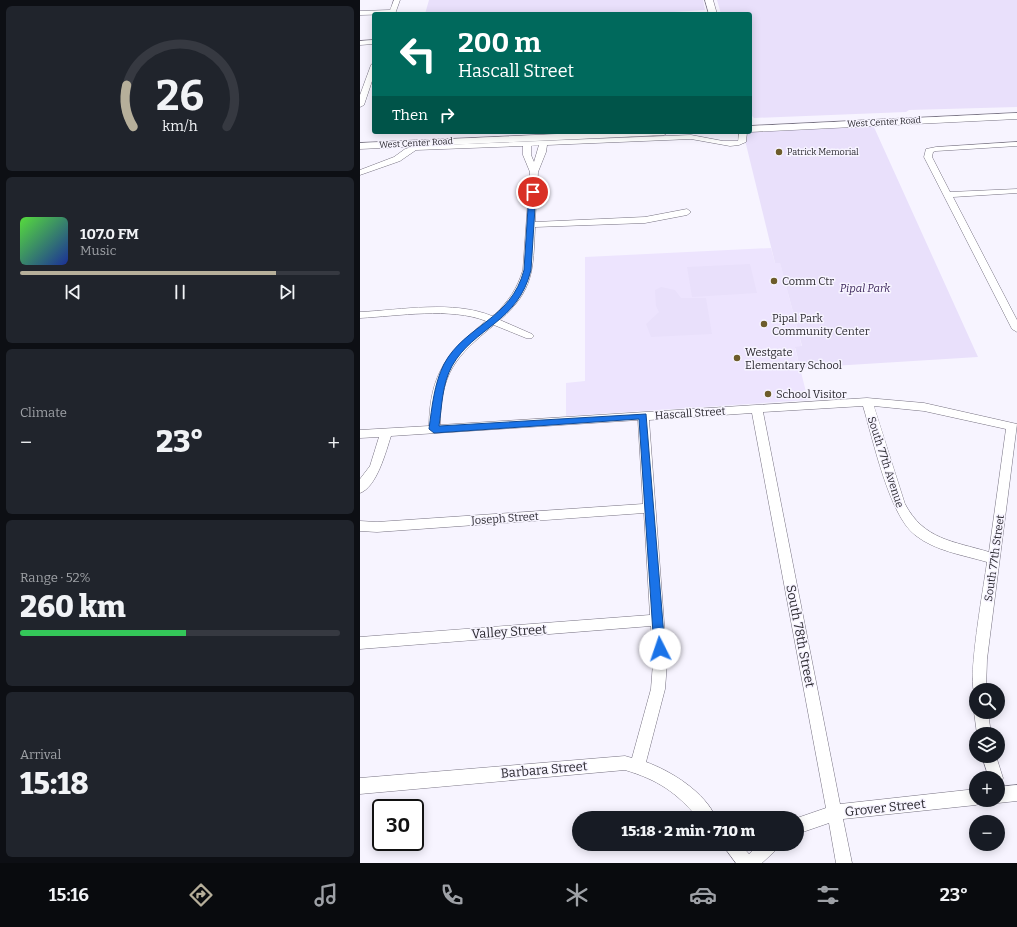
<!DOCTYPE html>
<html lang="en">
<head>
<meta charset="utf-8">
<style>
  body { margin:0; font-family:Bitter,serif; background:#20242c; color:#f1f3f6; height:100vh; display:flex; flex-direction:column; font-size:15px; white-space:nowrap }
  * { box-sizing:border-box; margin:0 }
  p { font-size:13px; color:#9ea1a6 }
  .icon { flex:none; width:22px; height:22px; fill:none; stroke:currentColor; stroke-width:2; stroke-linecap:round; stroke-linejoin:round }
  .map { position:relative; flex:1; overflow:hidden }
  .side { display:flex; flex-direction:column; gap:6px; padding:6px; background:#0d0f14; width:360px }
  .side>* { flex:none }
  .banner { position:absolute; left:12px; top:12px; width:380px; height:122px; border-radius:4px; box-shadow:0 2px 10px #0003; background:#00695c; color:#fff; overflow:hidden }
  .fabs { position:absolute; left:609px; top:683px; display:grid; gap:8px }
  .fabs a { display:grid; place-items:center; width:36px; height:36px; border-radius:50%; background:#171b24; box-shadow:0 2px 10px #0003; font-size:20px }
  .speed { position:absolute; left:12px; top:799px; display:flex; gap:8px; font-size:20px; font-weight:700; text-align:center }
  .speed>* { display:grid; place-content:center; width:52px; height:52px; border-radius:50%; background:#171b24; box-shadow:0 2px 10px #0003; line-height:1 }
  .speed .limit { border:2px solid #111; border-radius:6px; background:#fff; color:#111 }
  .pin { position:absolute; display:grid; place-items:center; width:34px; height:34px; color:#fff; margin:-17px; border:2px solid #fff; border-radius:50%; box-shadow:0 1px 4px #0007 }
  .me { position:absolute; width:44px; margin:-22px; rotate:356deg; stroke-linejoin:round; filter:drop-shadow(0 0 3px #0008) }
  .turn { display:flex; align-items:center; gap:14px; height:84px; padding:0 20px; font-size:18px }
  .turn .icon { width:52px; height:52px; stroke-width:2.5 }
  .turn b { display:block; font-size:28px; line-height:34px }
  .then { display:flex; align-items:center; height:38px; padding:0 20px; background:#0003; gap:8px; font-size:15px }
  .big { font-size:30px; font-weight:800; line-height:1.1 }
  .side .card { flex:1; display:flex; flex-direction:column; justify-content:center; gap:6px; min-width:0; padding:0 14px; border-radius:6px; background:#20242c }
  .side .dial { align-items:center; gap:0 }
  .dial svg { height:104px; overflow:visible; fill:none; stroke:#363941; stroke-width:7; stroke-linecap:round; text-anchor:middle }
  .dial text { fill:#f1f3f6; stroke:none }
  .song { display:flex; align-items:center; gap:12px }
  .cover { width:48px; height:48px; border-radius:6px; background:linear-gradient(135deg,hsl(110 70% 55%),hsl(230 70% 35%)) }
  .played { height:4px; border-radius:2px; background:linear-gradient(90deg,#b6af9a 80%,#363941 80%) }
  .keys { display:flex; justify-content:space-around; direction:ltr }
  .heat { display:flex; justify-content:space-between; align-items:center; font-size:22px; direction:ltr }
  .charge { height:6px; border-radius:3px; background:linear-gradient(90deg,#34c759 52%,#363941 0) }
  .trip { position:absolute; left:212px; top:811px; width:232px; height:40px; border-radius:20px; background:#171b24; box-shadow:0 2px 10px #0003; font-weight:800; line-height:40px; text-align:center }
  .tab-bar { display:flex; height:64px; justify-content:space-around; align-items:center; background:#090b0e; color:#9ea1a6 }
  .tab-bar .icon { width:28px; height:28px }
  .tab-bar .current { color:#b6af9a }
  .tab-bar b { font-size:18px; color:#f1f3f6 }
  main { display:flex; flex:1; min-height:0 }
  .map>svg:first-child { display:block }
</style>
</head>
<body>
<main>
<section class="side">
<div class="card dial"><svg viewBox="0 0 100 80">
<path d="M14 69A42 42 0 1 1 86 69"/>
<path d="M14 69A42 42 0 0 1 9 37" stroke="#b6af9a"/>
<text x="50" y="56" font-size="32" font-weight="700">26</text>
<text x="50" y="72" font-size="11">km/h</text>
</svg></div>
<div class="card">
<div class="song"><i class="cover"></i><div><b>107.0 FM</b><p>Music</p></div></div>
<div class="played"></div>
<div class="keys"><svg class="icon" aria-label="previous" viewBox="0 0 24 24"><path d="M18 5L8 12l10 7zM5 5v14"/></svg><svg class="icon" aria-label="pause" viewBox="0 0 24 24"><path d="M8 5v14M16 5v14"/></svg><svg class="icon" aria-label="next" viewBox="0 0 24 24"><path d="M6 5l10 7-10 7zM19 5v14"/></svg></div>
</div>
<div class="card"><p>Climate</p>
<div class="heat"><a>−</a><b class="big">23°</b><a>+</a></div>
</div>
<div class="card"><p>Range · 52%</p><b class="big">260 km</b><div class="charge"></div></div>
<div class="card"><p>Arrival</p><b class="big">15:18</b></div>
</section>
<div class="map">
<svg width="657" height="863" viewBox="0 0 657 863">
  <rect width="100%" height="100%" fill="#f7f4ff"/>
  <!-- built -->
  <path fill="#ede4fe" d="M 411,248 L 415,263 L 420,262 L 442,347 L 435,348 L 448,400 L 206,416 L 206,383 L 225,381 L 225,257 Z"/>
  <!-- green -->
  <path fill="#e9e0fb" d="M 69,0 L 343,0 L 345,10 L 314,12 L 314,14 L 65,14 Z
    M 357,0 L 657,0 L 657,107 L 549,110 L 546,112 L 394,118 L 390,114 L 390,14 L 361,14 Z
    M 513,125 L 618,357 L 440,368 L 435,347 L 442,346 L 420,263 L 415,263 L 383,132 Z
    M 390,264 L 397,293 L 332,297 L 327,267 Z
    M 301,287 L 315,290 L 321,298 L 346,298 L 352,334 L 291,337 L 286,324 L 299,312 L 296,306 L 295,290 Z"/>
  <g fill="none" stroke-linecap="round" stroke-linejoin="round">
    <defs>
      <path id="minor" d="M 34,0 L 40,0 L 35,14 L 0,15 L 0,11 L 30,10 Z
        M 14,40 L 14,44 L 0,45 L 0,41 Z
        M 14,63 L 14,75 L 4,105 L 0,107 L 0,95 L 11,65 Z
        M 379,132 L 387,132 L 386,142 L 379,145 L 370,146 L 331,139 L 187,145 L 186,152 L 178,172 L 175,222 L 285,217 L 327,209 L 331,212 L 327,215 L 285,223 L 175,227 C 173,270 174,290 140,320 L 172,334 L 174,336 L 172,338 L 166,338 L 134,325 C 95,357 81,372 80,425 L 507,398 L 564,403 L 657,424 L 627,659 L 626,690 L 616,690 L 616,695 C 605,688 625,580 627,562 C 603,555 575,551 555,535 C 529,515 513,439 503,406 L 403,412 L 480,804 L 616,789 L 616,800 L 622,800 L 621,802 L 616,805 L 483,819 L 492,863 L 476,863 L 469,823 L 437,834 L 437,818 L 466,808 L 392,413 L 289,420 L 307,663 L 305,689 L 286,762 C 311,771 345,792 356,818 L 338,818 C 316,792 298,780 265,770 L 0,794 L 0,778 L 265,756 L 272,758 L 291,689 L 293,663 L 291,626 L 0,649 L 0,637 L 290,615 L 284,513 L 17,532 L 0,531 L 0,521 L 17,522 L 283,504 L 278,420 L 31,436 C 26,451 17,487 0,493 L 0,479 L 10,466 L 19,437 L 0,438 L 0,430 L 69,426 C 70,373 87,353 126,321 C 91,307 38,316 0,318 L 0,312 C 42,310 93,300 132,316 L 134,315 C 149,301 157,289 163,270 L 170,172 L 163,155 L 163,146 L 56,150 L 40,161 L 0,175 L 0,170 L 34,157 L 45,149 L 55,146 L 331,135 L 363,141 L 378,141 ZM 179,145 L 174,162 L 171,155 L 171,146 ZM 514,406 L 564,411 L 646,429 L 629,552 C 593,541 564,540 545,504 Z
        M 657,142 L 657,146 L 576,151 L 573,152 L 572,157 L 590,192 L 657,189 L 657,193 L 593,197 L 657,320 L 657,332 L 652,329 L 564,157 L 566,149 L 576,147 Z
        M 616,707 L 616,712 L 628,712 L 631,734 L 617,734 L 614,712 Z
        M 622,756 L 636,756 L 643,778 L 641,783 L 638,785 L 638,778 L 629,778 Z
        M 657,785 L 657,801 L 638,803 L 633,800 L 638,800 L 638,787 Z
        M 362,844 L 380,844 L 389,854 L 399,844 L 418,844 L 416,850 L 402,863 L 376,863 Z"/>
      <path id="major" d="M 345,0 L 353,0 L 357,14 L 349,14 Z
        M 657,113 L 657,119 L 390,132 L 390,126 Z
        M 241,132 L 309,132 L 304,135 L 0,149 L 0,143 Z"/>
    </defs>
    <!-- minor casing -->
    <use href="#minor" stroke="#767181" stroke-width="1"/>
    <!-- major casing -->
    <use href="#major" stroke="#767181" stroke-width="1"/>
    <!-- minor -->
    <use href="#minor" fill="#fff" fill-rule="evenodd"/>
    <!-- major -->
    <use href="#major" fill="#fff" fill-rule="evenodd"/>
  </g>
  <!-- route -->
  <path fill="#1a73e8" stroke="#114b97" d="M 173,190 L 176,192 L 171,270 C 158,323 114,327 92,366 C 82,384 82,406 79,426 L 286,414 L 305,649 L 303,652 L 300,654 L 296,652 L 294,649 L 279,419 L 74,433 L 69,429 C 72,407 74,384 84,364 C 105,325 151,320 164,270 L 169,192 Z"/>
  <!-- markers -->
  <g fill="#6d5c2a" stroke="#f7f4ff" stroke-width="1.5">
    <circle cx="419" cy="152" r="4"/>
    <circle cx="414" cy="281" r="4"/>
    <circle cx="404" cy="324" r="4"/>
    <circle cx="377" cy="358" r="4"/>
    <circle cx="408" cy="394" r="4"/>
  </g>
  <g text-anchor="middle" stroke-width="3" stroke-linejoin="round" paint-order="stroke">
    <!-- far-street labels -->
    <g font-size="9" fill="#2d2b32" stroke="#f7f4ff">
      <text transform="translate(524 122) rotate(-3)" y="3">West Center Road</text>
      <text transform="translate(56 143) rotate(-3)" y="3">West Center Road</text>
    </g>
    <!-- far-poi labels -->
    <g font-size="9" fill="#2d2b32" stroke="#f7f4ff" text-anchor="start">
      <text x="427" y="155">Patrick Memorial</text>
    </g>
    <!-- poi labels -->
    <g font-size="11" fill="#2d2b32" stroke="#f7f4ff" text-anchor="start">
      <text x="422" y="285">Comm Ctr</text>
      <text x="412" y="322">Pipal Park<tspan x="412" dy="13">Community Center</tspan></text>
      <text x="385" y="356">Westgate<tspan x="385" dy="13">Elementary School</tspan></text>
      <text x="416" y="398">School Visitor</text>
    </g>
    <!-- park labels -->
    <g font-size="11" font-style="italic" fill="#3d275c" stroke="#f7f4ff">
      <text x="505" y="292">Pipal Park</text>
    </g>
    <!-- street labels -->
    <g font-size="11" fill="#2d2b32" stroke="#f7f4ff">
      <text transform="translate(330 413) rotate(-4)" y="4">Hascall Street</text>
      <text transform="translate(526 462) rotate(72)" y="4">South 77th Avenue</text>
      <text transform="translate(145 518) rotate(-4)" y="4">Joseph Street</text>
      <text transform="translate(634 558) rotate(-82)" y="4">South 77th Street</text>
    </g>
    <!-- near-street labels -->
    <g font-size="13" fill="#2d2b32" stroke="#f7f4ff">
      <text transform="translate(149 631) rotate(-4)" y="5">Valley Street</text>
      <text transform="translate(441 636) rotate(79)" y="5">South 78th Street</text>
      <text transform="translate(184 769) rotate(-5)" y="5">Barbara Street</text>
      <text transform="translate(525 807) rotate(-6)" y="5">Grover Street</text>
    </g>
  </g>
</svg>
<div class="fabs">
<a><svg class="icon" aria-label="search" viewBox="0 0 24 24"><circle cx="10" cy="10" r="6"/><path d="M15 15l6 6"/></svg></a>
<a><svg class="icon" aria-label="layers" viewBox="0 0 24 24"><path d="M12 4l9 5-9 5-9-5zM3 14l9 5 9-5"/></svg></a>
<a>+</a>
<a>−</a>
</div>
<div class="speed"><div class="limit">30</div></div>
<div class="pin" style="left:173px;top:192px;background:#d93025"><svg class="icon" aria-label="arrive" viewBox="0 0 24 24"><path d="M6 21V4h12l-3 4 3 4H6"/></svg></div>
<svg class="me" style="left:300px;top:649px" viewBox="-20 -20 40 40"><circle r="19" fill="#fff"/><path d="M0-13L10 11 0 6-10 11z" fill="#1a73e8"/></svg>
<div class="trip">15:18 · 2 min · 710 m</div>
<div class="banner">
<div class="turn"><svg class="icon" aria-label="left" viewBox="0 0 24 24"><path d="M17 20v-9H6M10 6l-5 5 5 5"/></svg><div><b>200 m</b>Hascall Street</div></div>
<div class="then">Then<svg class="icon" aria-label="right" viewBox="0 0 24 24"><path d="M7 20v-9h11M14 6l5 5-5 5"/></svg></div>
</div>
</div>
</main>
<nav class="tab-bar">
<b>15:16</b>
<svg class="icon current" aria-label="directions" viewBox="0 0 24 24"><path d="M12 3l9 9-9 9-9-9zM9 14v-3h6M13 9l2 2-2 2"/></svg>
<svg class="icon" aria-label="music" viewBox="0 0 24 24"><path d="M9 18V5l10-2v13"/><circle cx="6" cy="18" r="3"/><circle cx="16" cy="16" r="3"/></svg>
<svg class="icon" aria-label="phone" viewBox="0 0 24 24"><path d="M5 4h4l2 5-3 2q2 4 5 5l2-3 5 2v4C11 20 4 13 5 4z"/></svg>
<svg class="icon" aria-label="climate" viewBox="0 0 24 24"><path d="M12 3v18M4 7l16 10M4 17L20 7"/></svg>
<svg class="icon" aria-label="car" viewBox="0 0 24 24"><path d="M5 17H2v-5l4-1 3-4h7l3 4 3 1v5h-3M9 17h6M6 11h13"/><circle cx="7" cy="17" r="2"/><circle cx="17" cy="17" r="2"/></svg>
<svg class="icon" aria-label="filters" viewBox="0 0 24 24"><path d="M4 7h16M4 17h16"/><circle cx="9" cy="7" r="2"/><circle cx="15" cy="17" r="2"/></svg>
<b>23°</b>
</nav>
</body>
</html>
